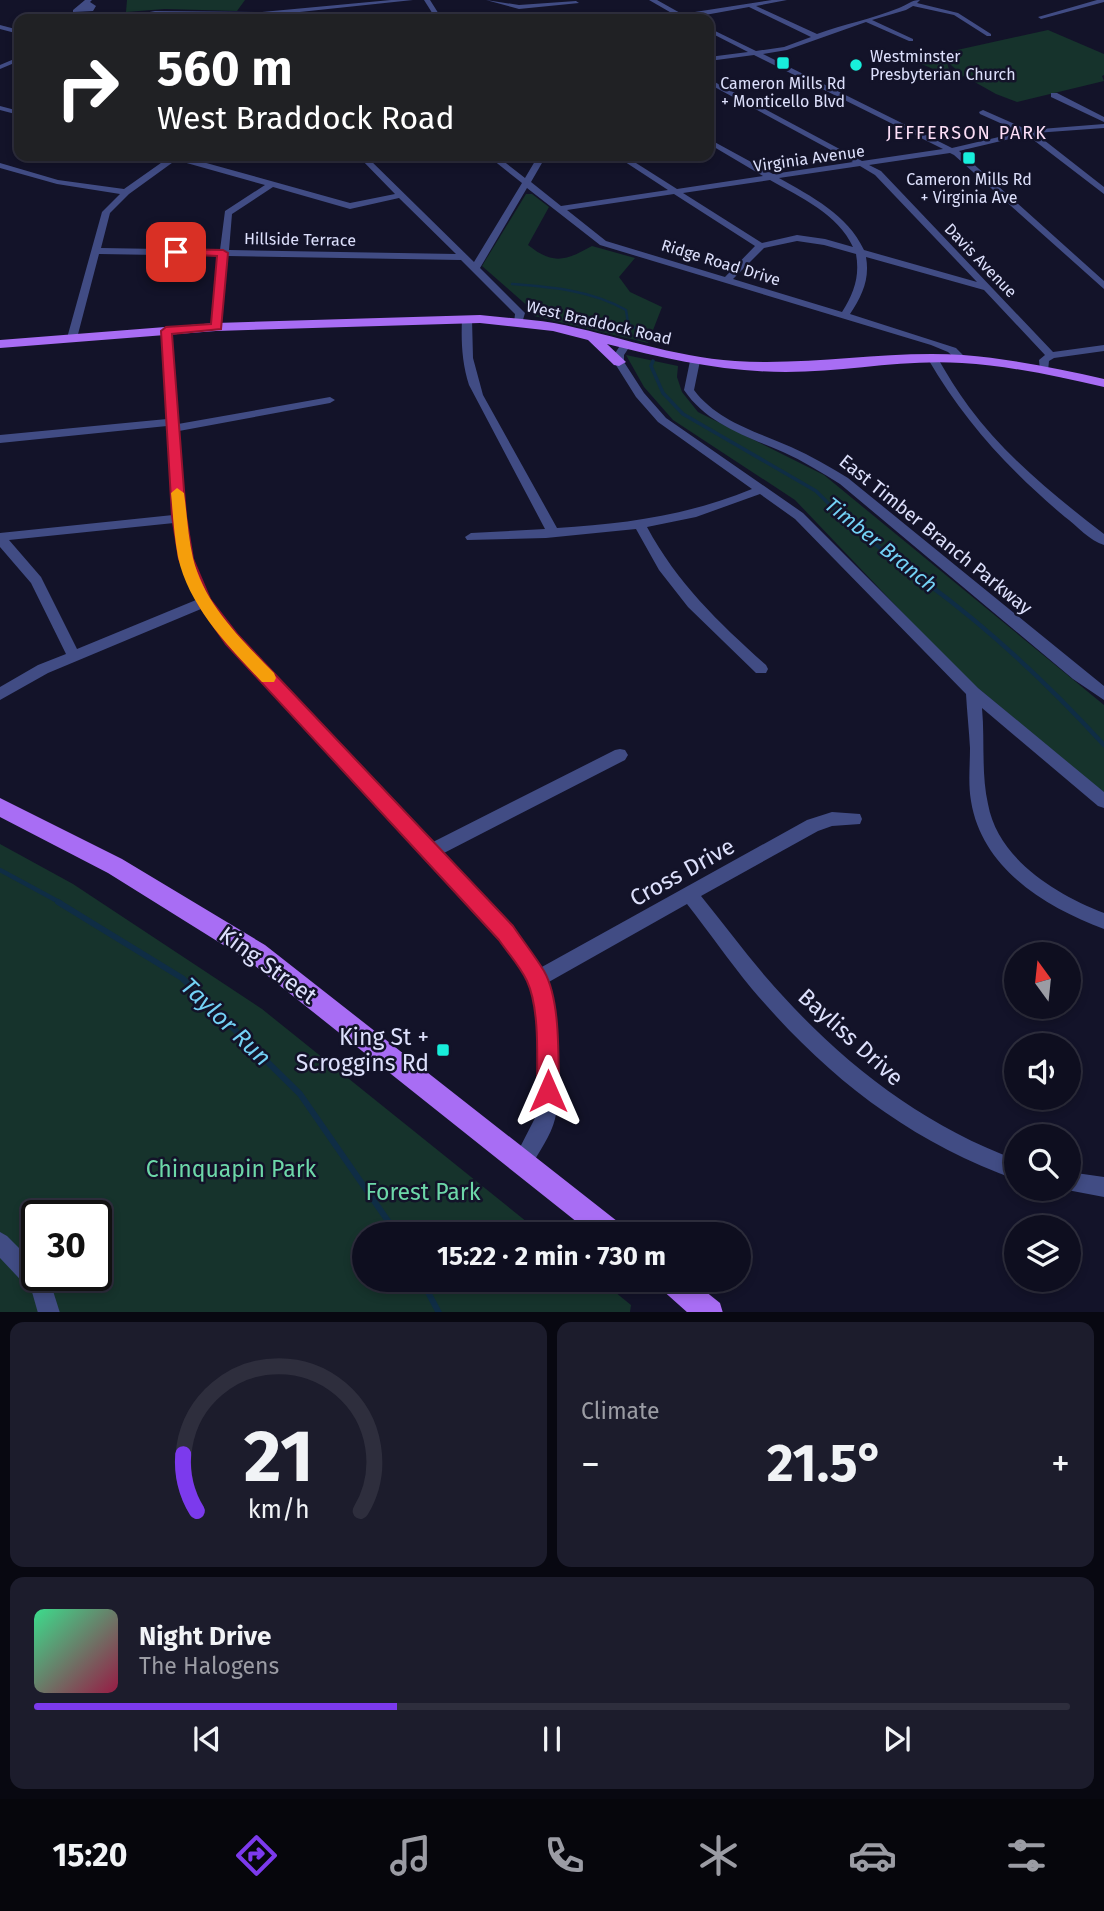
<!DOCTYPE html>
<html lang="en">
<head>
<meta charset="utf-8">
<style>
  body { margin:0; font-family:"Fira Sans",sans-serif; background:#1c1c2c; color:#f1f3f6; height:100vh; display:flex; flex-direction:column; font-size:26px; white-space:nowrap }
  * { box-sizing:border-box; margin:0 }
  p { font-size:23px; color:#9b9ca4 }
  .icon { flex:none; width:38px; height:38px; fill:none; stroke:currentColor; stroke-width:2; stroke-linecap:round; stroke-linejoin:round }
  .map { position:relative; height:1312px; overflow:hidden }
  .panel { display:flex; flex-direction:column; gap:10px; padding:10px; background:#080811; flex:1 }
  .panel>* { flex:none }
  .top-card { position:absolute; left:14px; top:14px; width:700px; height:147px; border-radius:14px; box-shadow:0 4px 10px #0003,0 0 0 2px #2e2e3d; background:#202124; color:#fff; overflow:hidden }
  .needle { width:46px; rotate:345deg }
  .controls { position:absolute; left:1004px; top:942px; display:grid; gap:14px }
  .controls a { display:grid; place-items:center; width:77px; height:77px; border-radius:50%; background:#0e0e1f; box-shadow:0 4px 10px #0003,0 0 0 2px #2e2e3d; font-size:35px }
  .speed { position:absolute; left:21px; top:1200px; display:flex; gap:14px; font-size:35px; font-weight:700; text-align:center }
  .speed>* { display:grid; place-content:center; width:91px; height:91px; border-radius:50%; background:#0e0e1f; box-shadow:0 4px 10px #0003,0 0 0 2px #2e2e3d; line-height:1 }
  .speed .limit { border:4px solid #111; border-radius:10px; background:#fff; color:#111 }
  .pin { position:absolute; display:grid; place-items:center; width:60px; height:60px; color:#fff; margin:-30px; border-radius:14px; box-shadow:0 4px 10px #0006 }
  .me { position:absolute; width:77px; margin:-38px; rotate:0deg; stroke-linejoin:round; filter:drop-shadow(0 0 5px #0008) }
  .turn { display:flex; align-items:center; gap:24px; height:147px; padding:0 28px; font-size:32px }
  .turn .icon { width:91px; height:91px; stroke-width:2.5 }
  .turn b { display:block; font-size:49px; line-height:60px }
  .big { font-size:52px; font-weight:700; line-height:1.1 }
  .panel .tile { flex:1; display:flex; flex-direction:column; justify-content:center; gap:10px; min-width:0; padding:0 24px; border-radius:14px; background:#1c1c2c }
  .panel .dial { align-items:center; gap:0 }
  .dial svg { height:182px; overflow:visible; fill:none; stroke:#2e2e3d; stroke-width:7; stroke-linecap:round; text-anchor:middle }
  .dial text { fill:#f1f3f6; stroke:none }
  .song { display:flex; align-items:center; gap:21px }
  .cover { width:84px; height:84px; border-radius:10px; background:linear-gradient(135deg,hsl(150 70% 55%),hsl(340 70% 35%)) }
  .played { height:7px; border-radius:4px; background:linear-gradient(90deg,#7c3aed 35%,#2e2e3d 35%) }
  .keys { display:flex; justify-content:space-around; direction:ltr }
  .heat { display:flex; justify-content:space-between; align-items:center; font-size:38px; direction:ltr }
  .panel .tiles { flex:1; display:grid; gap:10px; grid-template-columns:1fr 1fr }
  .tile:last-child { grid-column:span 2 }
  .trip { position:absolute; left:352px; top:1222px; width:399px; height:70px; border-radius:35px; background:#0e0e1f; box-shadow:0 4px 10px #0003,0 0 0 2px #2e2e3d; font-weight:700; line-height:70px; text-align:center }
  .tabs { display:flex; height:112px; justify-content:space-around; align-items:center; background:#06060c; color:#9b9ca4 }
  .tabs .icon { width:49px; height:49px }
  .tabs .on { color:#7c3aed }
  .tabs b { font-size:32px; color:#f1f3f6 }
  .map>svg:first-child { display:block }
</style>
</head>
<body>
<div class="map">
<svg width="1104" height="1313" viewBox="0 0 1104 1313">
  <rect width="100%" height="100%" fill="#131329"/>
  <!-- green -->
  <path fill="#16332c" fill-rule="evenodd" d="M 127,0 L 245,0 L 237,11 L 165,9 L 126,12 Z
    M 1048,30 L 1104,54 L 1104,75 L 1102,76 L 1104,81 L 1017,102 L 996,94 L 964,76 L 956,79 L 917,62 C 925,56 937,59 947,62 L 949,70 L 963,76 L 939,54 Z
    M 526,194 L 532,194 L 549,207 L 528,245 C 553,265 565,261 592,246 L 635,258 L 619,277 L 630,292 L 662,307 L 648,343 L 534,316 L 531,309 L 482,266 Z
    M 626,355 L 678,366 L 677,377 L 682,392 L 698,412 L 824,475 L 1104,705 L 1104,793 L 961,674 L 795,500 L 673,420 L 644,387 Z
    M 0,844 L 73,884 L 262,1009 L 542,1234 L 364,1234 L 364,1279 L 599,1279 L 631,1305 L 630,1312 L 0,1312 ZM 37,1216 L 96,1216 L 96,1276 L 37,1276 Z"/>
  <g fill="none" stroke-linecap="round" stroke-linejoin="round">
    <!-- stream-far3 -->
    <path stroke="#0f2d45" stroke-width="2.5" d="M 512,284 C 551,287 591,290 626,310 L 628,323 L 648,338"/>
    <!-- stream-far2 -->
    <path stroke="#0f2d45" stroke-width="3.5" d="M 653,361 L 651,366 L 663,393 L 683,414 L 816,491 L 852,527 L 931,586"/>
    <!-- stream-far1 -->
    <path stroke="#0f2d45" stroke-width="4.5" d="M 928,584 C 993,632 1050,686 1104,745
      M 0,870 L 61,903"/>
    <!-- stream -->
    <path stroke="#0f2d45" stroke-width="6" d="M 58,902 L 182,978 L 300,1094 L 397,1234
      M 421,1279 L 439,1313"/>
    <!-- minor -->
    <path fill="#414c84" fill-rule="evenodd" d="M 85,0 L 92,0 L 90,2 L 96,6 L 93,11 L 73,12 L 73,10 Z
      M 391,0 L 413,0 L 262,16 L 155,15 L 113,19 L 155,11 L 262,12 Z
      M 424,0 L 430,0 L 442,19 L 436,19 Z
      M 486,0 L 519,5 L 576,1 L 579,3 L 519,9 Z
      M 649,0 L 657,0 L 682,14 L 772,0 L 787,0 L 756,6 L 817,34 C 844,24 872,19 899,8 C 907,5 911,0 920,0 L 917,3 L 958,13 L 991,34 L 991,36 L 987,36 L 954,15 L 913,6 L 906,10 L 872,20 L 913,39 L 913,41 L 909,41 L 866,22 L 787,50 L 763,54 L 952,148 L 1020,132 L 980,114 L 979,112 L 983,110 L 1028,130 L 1104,124 L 1104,128 L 1035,133 L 1104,187 L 1104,194 L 1027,135 L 959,151 L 1104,281 L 1104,289 L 954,155 L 950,153 L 869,165 L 881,171 L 1053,352 L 1104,345 L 1104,351 L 1054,358 L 1049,361 L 1048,371 L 1040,371 L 1039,360 L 1045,355 L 984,290 L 866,257 C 870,279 862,296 850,314 L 956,348 L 967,359 L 966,361 L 958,361 L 948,352 L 931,345 L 600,245 L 527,188 L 480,268 L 525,313 L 522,323 L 514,323 L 515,314 L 461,260 L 228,256 L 221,327 L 216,330 L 211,327 L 219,256 L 99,254 L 77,338 L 72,341 L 67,338 L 102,212 L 120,194 L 57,184 L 0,168 L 0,163 L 58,180 L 124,189 L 168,158 L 165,156 L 181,156 L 350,203 L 395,194 L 358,156 L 366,156 L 474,262 L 522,183 L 488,156 L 497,156 L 525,178 L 538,156 L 546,156 L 531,182 L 561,206 L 668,190 L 616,156 L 625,156 L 677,189 L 763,176 L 709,144 L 709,139 L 773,174 L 853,162 L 709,84 L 709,79 L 862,161 L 943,149 L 754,55 L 709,61 L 709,57 L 748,52 L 709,32 L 709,28 L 756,51 L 784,47 L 811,37 L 749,7 L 683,19 L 660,19 L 675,15 ZM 176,160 L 265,185 L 225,211 L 220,250 L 101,248 L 110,213 L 129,194 ZM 860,166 L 875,175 L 977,282 L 864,250 C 847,214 812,197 779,178 ZM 770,180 C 800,197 838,214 853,247 L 825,239 L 797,235 L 762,243 L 683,193 ZM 273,187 L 350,209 L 399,198 L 456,254 L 229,250 L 232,214 ZM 674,194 L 755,246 L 725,277 L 606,241 L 567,210 ZM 797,241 L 824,245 L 856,254 C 860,276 854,293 842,312 L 733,279 L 764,248 Z
      M 1097,0 L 1104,0 L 1104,2 L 1041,19 L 1038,17 Z
      M 0,25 L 19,30 L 19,34 L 0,29 Z
      M 19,57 L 19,61 L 0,69 L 0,65 Z
      M 1051,93 L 1057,93 L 1104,117 L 1104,122 L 1051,97 Z
      M 0,106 L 19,111 L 19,115 L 0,110 Z
      M 467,316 L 472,319 L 473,358 L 483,395 L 557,528 C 625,524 689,515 752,489 L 658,422 L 636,397 L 614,362 L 614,355 L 621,344 L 629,344 L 630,346 L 624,355 L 624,362 L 644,393 L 666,418 L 803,513 L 978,688 L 1104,792 L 1104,808 L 1098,806 L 982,708 C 985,739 981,773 988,804 C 998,859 1055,894 1104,913 L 1104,929 C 1046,907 982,869 971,801 C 968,784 970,765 970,748 C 969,730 967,712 966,694 L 795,519 L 760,494 L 696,517 L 647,527 C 677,583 720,624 766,665 L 768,669 L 766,673 L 756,673 L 688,607 L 659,570 L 636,529 L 546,538 L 467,540 L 465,537 L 471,533 L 545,529 L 469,385 C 462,363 461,342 462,319 Z
      M 166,328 L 171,331 L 178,424 L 330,397 L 335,400 L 330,403 L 179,431 C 183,487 180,551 211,601 C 218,613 228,625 237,636 L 431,843 L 615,750 L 620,749 L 625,750 L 628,755 L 625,760 L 442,854 L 511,927 L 540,968 L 807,820 L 832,812 L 860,814 L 862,819 L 860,824 L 832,826 L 818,831 L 701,896 C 723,923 743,950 765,976 C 834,1056 916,1123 1017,1160 L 1017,1180 C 907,1140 827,1077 752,989 C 729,961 709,932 687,904 L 547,983 C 556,1026 565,1076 555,1119 C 551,1136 538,1153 530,1168 L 523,1171 L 516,1168 L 513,1161 L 535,1118 L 538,1091 L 539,1032 L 529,982 L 499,939 L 227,644 L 201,609 L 48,673 L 0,700 L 0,687 L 38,665 L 66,654 L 31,583 L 0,547 L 0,533 L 173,515 L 167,426 L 0,443 L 0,435 L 167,419 L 161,331 ZM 174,523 L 180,559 L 196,600 L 77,649 L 41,577 L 9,540 Z
      M 933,356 L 937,357 C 947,374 957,391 969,407 C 1006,457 1056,497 1104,534 L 1104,545 C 1090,541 1077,526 1065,517 C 1010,471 964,421 928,359 Z
      M 695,358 L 700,361 L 694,390 C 717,421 757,432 791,447 C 811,456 830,467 848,478 L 1104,686 L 1104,700 L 1073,679 L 840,484 C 821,472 803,461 783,452 C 746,436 707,424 684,390 L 690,361 Z
      M 1069,1172 L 1104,1177 L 1104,1197 L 1062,1189 L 1069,1188 Z
      M 0,1232 L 7,1236 L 37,1266 L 37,1276 L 46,1276 L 49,1278 L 60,1313 L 38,1313 L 32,1292 L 0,1258 Z"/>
    <!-- major -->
    <path fill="#a86df4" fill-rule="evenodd" d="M 480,315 C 504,318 530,319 554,323 C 615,335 673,357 735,361 C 812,366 887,350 963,355 C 1011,359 1057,368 1104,379 L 1104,387 C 1057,376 1010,366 962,363 C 903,359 845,372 786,372 C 725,372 666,359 607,344 L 626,362 L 619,366 L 614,365 L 588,340 L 553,331 L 480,323 L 216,331 L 0,348 L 0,340 L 216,323 Z
      M 0,798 L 122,859 L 265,945 L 622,1225 L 626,1234 L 592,1234 L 249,961 L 108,873 L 0,817 Z
      M 656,1279 L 690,1279 L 720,1303 L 723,1313 L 688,1313 L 660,1288 Z"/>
  </g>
  <!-- route -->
  <path fill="#e11d48" stroke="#92132f" stroke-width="2" d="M 176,249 L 223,250 L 228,253 L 221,329 L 172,334 L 186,516 L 193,559 L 210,599 L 238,635 L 513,926 C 523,941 535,956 544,971 C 561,1001 558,1058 559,1091 L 555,1099 L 548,1102 L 540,1099 L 537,1091 C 537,1060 540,1009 527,981 C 520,966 508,953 499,940 L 226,644 L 199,605 L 179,559 L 172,516 L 161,331 L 166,327 L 211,324 L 217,256 L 173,254 L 173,250 Z"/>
  <!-- slow -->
  <path fill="#f59e0b" d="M 177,488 L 184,493 C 187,514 188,537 193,558 C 204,604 242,640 274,673 L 276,678 L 274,682 L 262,682 C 229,647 189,607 178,557 C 174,536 173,514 171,493 Z"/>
  <!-- markers -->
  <g fill="#18eedb" stroke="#131329" stroke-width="2.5">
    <rect x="776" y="56" width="14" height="14" rx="3.5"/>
    <circle cx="856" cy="65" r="7"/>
    <rect x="962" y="151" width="14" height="14" rx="3.5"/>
    <rect x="436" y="1043" width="14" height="14" rx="3.5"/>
  </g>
  <g text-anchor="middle" stroke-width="5" stroke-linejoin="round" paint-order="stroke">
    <!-- far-poi labels -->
    <g font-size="16" fill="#dde0fc" stroke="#131329">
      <text x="870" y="62" text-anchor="start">Westminster<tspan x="870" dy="18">Presbyterian Church</tspan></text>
      <text x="783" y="89">Cameron Mills Rd<tspan x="783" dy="18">+ Monticello Blvd</tspan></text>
      <text x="969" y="185">Cameron Mills Rd<tspan x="969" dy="18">+ Virginia Ave</tspan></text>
    </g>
    <!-- far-street labels -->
    <g font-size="16" fill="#dde0fc" stroke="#131329">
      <text transform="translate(809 158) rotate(-8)" y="6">Virginia Avenue</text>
      <text transform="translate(300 239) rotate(1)" y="6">Hillside Terrace</text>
      <text transform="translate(981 260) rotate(46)" y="6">Davis Avenue</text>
      <text transform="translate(721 262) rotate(17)" y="6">Ridge Road Drive</text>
      <text transform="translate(599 322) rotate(13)" y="6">West Braddock Road</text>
    </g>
    <!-- far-neighbourhood labels -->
    <g font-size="18" letter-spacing="2" fill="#fddff7" stroke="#131329">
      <text x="967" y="139">JEFFERSON PARK</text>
    </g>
    <!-- street labels -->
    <g font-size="19" fill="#dde0fc" stroke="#131329">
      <text transform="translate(936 534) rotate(39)" y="7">East Timber Branch Parkway</text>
    </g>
    <!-- water labels -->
    <g font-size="21" font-style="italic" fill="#73d1f5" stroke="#131329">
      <text transform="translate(881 545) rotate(39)" y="7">Timber Branch</text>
    </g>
    <!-- near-street labels -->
    <g font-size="23" fill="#dde0fc" stroke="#131329">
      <text transform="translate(682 872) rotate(-29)" y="8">Cross Drive</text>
      <text transform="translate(268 965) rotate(36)" y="8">King Street</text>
      <text transform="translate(851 1037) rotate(42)" y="8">Bayliss Drive</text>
    </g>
    <!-- near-poi labels -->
    <g font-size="23" fill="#dde0fc" stroke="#131329" text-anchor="end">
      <text x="429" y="1045">King St +<tspan x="429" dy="26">Scroggins Rd</tspan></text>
    </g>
    <!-- near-park labels -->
    <g font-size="23" fill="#6dd8a9" stroke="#131329">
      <text x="231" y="1177">Chinquapin Park</text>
      <text x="423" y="1200">Forest Park</text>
    </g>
    <!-- near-water labels -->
    <g font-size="24" font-style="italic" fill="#73d1f5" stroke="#131329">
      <text transform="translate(226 1022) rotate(44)" y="8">Taylor Run</text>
    </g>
  </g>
</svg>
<div class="controls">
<a><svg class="needle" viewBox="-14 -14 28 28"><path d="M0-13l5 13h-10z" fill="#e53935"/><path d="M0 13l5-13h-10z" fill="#9b9ca4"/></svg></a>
<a><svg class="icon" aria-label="sound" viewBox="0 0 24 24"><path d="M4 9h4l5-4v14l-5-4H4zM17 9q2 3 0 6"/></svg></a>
<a><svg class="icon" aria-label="search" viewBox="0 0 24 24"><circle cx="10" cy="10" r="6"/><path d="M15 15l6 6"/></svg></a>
<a><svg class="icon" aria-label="layers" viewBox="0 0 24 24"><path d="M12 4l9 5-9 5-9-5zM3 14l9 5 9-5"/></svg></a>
</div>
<div class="speed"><div class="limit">30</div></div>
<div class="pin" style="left:176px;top:252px;background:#d93025"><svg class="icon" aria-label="arrive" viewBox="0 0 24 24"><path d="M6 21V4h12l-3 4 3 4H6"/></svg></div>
<svg class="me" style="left:548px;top:1091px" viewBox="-20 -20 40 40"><path d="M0-17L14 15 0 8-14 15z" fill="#e11d48" stroke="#fff" stroke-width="4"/></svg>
<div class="trip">15:22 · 2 min · 730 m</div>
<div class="top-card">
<div class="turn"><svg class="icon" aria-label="right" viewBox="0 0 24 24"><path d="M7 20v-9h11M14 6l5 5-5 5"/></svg><div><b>560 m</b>West Braddock Road</div></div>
</div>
</div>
<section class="panel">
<div class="tiles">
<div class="tile dial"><svg viewBox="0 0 100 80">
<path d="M14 69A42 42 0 1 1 86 69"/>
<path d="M14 69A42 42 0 0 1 8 44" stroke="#7c3aed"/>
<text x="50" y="56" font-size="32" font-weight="700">21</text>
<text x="50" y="72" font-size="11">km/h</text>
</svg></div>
<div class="tile"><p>Climate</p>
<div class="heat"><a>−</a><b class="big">21.5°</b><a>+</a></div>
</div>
<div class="tile">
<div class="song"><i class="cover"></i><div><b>Night Drive</b><p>The Halogens</p></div></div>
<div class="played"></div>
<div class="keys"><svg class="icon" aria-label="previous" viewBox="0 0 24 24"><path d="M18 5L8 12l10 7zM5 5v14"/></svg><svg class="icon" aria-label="pause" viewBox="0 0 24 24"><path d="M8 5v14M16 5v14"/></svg><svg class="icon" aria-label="next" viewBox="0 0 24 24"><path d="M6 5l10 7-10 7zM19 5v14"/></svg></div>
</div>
</div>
</section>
<nav class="tabs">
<b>15:20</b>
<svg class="icon on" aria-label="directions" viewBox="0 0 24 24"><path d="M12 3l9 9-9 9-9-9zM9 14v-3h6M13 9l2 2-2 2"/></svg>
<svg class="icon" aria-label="music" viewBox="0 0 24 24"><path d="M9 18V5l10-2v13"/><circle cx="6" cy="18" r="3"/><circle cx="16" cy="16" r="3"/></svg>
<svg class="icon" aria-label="phone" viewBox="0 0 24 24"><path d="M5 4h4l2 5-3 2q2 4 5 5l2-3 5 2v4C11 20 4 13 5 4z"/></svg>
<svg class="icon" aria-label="climate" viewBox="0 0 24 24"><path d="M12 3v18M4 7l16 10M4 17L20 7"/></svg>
<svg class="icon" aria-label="car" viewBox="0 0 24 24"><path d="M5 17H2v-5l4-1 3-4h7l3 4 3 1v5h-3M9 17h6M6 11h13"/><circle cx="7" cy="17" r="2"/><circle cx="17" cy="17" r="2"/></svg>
<svg class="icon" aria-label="filters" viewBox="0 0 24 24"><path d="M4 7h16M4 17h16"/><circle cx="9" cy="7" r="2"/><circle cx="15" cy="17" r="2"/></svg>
</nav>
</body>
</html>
